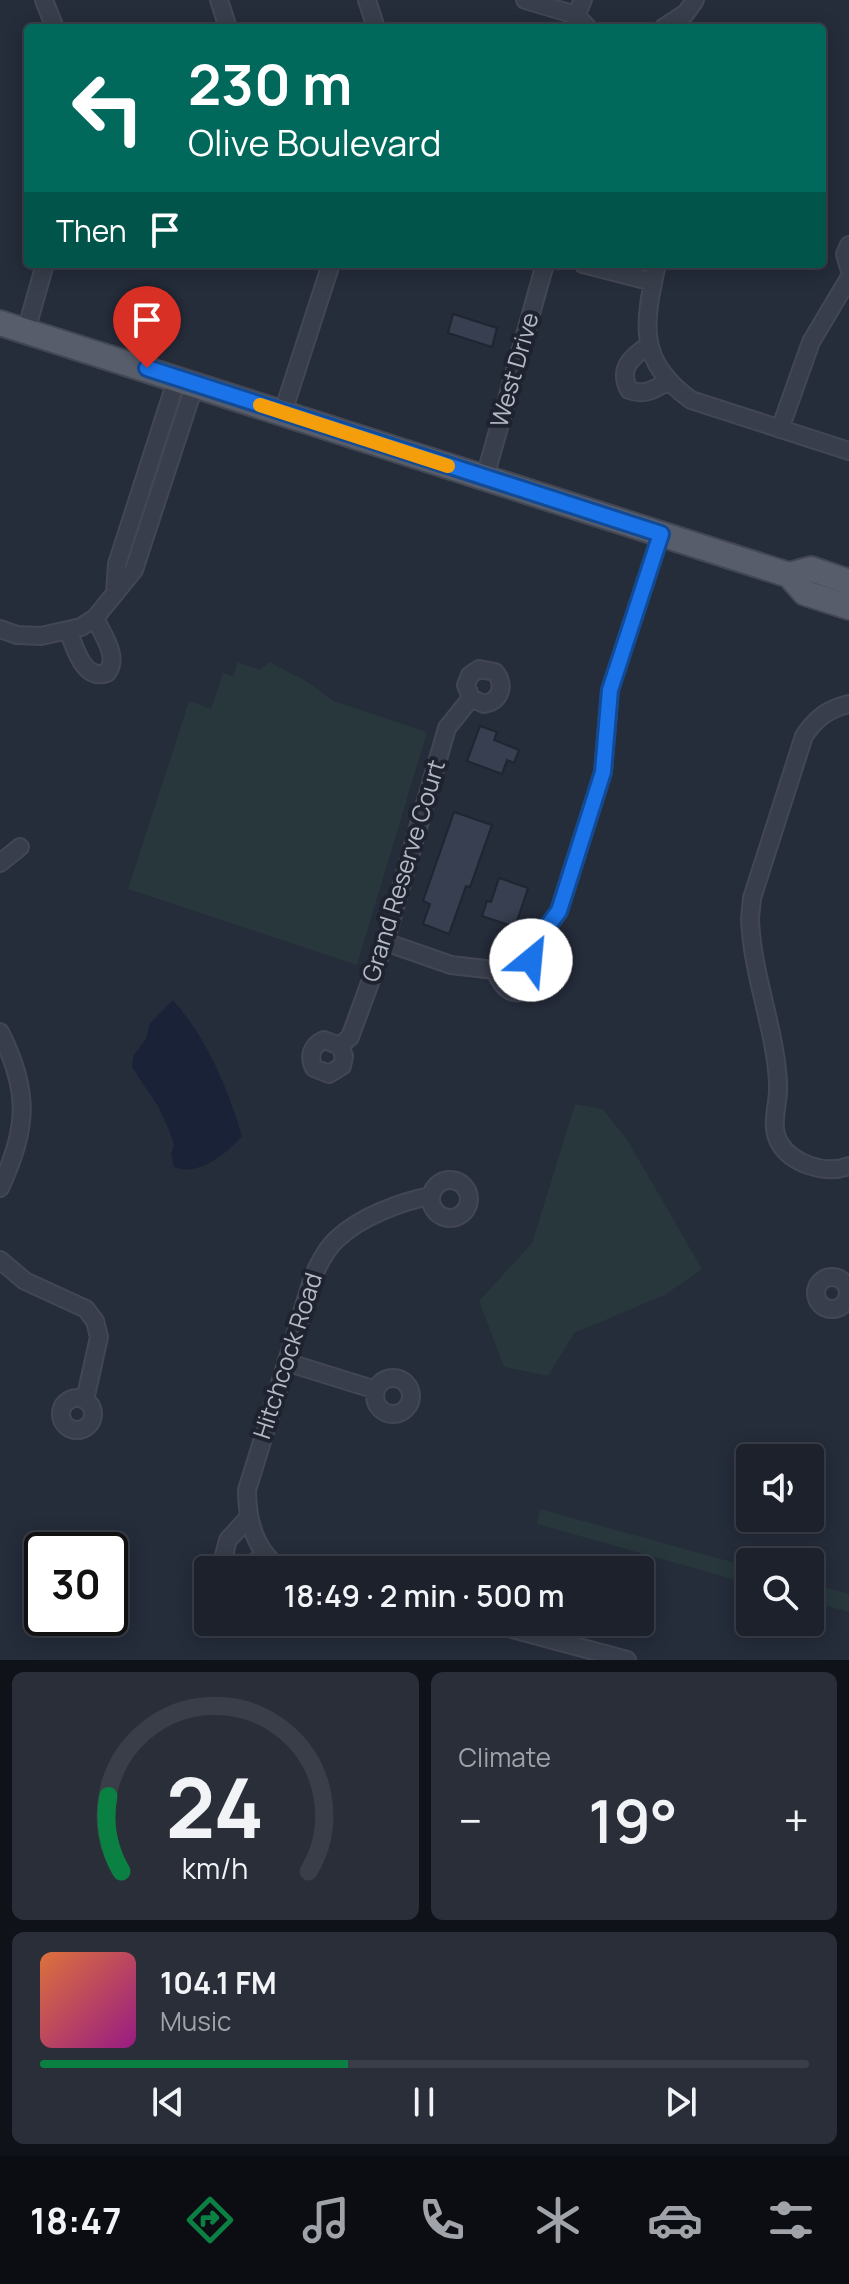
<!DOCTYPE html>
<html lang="en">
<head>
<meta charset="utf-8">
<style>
  body { margin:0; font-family:Manrope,sans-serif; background:#292e38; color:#f1f3f6; height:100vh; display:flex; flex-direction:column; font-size:30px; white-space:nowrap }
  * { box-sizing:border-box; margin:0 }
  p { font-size:26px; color:#a0a3a9 }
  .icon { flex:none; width:44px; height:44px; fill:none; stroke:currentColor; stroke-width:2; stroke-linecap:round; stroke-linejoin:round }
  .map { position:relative; height:1660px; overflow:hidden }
  .drawer { display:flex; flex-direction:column; gap:12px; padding:12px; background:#0f1218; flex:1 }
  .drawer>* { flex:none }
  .banner { position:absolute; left:24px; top:24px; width:802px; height:244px; border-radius:8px; box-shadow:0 4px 20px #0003,0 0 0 2px #3a3e48; background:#00695c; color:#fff; overflow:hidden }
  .fabs { position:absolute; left:736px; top:1444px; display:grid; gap:16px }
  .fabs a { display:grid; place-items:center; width:88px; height:88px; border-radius:8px; background:#1c212c; box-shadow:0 4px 20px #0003,0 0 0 2px #3a3e48; font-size:40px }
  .speed { position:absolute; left:24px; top:1532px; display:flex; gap:16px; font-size:40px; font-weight:700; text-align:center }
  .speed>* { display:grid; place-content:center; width:104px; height:104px; border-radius:50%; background:#1c212c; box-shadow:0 4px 20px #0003,0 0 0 2px #3a3e48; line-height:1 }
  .speed .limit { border:4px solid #111; border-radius:12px; background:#fff; color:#111 }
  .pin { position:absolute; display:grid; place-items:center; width:68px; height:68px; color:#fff; margin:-82px -34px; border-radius:50% 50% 50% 0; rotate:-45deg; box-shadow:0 0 8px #0007 }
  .pin .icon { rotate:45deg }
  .me { position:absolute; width:88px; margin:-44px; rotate:28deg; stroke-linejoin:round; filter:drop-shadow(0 0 6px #0008) }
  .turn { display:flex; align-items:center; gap:28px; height:168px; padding:0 32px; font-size:36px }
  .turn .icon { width:104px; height:104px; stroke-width:2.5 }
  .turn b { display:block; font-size:56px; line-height:68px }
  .then { display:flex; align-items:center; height:76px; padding:0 32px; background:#0003; gap:16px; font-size:30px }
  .big { font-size:60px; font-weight:600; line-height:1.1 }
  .drawer .tile { flex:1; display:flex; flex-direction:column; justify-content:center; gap:12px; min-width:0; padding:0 28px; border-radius:12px; background:#292e38 }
  .drawer .dial { align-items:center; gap:0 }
  .dial svg { height:208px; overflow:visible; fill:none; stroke:#3a3e48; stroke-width:7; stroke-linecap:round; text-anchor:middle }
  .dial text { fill:#f1f3f6; stroke:none }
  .song { display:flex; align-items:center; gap:24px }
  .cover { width:96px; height:96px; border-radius:12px; background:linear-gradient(135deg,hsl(20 70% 55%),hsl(310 70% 35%)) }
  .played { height:8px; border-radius:4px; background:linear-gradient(90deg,#0b8043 40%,#3a3e48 40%) }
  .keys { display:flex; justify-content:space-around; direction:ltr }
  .heat { display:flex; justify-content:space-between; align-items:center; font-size:44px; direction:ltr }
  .drawer .tiles { flex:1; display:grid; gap:12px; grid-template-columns:1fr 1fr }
  .tile:last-child { grid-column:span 2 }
  .trip { position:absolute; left:194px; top:1556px; width:460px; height:80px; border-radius:8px; background:#1c212c; box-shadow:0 4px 20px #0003,0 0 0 2px #3a3e48; font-weight:600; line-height:80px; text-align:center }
  .menu { display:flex; height:128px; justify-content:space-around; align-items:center; background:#0b0d12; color:#a0a3a9 }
  .menu .icon { width:56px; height:56px }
  .menu .current { color:#0b8043 }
  .menu b { font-size:36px; color:#f1f3f6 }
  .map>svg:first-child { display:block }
</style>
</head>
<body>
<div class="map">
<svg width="849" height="1660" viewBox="0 0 849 1660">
  <rect width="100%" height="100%" fill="#252c3a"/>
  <!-- green -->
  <path fill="#27373b" d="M 238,662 L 260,670 L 269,662 L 306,681 L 334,701 L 427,732 L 357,965 L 128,889 L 189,701 L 211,709 L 223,673 L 233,676 Z
    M 575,1104 L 603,1109 L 628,1141 L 702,1269 L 665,1295 L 574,1333 L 548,1376 L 504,1367 L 479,1301 L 532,1243 Z
    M 540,1509 L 750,1567 L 750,1584 L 537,1524 Z
    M 810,1583 L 849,1594 L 849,1612 L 810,1601 Z"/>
  <!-- water -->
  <path fill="#192237" d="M 173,1000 C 208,1040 227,1087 242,1136 C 226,1154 199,1177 174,1167 L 171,1154 L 174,1145 L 169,1130 L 158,1106 L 132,1067 L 134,1055 L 146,1039 L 150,1023 Z"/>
  <!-- building -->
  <path fill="#373f50" stroke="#202531" stroke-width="2" d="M 453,314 L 497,328 L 492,347 L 448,333 Z
    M 480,726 L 497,732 L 494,740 L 519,750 L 514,763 L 507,760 L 502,774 L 467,761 Z
    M 454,812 L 492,825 L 470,887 L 466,886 L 449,934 L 423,924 L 430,904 L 423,901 Z
    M 499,878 L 528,888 L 515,927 L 482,916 L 487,901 L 491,902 Z"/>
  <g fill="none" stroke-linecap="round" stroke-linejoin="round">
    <defs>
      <path id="minor" d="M 44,0 L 55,28
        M 219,0 L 228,28
        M 367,0 L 376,28
        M 525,0 L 576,15 L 588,28
        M 576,15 L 583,0
        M 663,28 L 686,13 L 695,0
        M 849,245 L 845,254 L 849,268
        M 583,264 L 653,282
        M 657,264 C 644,323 636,360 691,400 L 849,451
        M 26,331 L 45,264
        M 648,346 C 631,357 618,369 629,390 C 645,396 655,389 668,381
        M 283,412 L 331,264
        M 780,429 L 811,342 L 849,278
        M 485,477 L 545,264
        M 115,592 L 117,564 L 177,378
        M 0,629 L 17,635 L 41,636 L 81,627 L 95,618 L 134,570 L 195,384
        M 68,631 C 76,649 83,681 107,673 C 120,657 102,634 95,618
        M 849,704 C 828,709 816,718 804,736 L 752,898 L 750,919 C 752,974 775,1028 778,1082 C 780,1103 769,1123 779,1142 C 791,1164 826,1175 849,1166
        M 0,863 L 20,847
        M 385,942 L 451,965 L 495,970 L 513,962 L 534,948 L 559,911 L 603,772 L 610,690 L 661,534
        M 495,970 C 503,990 513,999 533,987 L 536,979 L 529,951
        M 0,1032 C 30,1091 28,1129 0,1188
        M 340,1046 L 324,1040 C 312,1045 308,1056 314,1068 L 329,1074 L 342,1066 L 344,1056 L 340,1046 L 350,1037 L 385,942 L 447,728 L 471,698 L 484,704 C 500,701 506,686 495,672 L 479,669 L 470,675 L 466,685 L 471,698
        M431 1199a19 19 0 1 1 38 0a19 19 0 1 1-38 0Z
        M 0,1260 L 25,1281 L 86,1309 L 95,1321 L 99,1337 L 85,1400
        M816 1293a16 16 0 1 1 32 0a16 16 0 1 1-32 0Z
        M 286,1362 L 376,1390
        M375 1396a18 18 0 1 1 36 0a18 18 0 1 1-36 0Z
        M61 1414a16 16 0 1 1 32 0a16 16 0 1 1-32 0Z
        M 248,1518 L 228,1540 L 224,1555 C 237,1574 250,1567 264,1555
        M 282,1570 C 255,1551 247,1522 247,1490 L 313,1277 C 319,1263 326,1249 337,1239 C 360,1217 400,1202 430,1196
        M 486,1622 L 627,1660"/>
      <path id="primary" d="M 0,323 L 789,575 L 805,593 L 849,607
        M 789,575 L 811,569 L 849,582"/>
    </defs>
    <!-- minor casing -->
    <use href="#minor" stroke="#424753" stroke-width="20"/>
    <!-- primary casing -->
    <use href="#primary" stroke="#424753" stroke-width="28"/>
    <!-- minor -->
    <use href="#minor" stroke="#383e4b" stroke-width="16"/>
    <!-- primary -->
    <use href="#primary" stroke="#575d6a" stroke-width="24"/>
  </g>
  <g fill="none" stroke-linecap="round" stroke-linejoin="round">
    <defs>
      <path id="route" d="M 147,368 L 661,534 L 610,690 L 603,772 L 559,911 L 529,951 L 531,960"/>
    </defs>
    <!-- route casing -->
    <use href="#route" stroke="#114b97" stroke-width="20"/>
    <!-- route -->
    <use href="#route" stroke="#1a73e8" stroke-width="14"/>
    <!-- slow -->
    <path stroke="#f59e0b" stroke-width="14" d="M 260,405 L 448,466"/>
  </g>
  <g text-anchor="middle" stroke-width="8" stroke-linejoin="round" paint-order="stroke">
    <!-- street labels -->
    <g font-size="24" fill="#b4b9c6" stroke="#1e232f">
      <text transform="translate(515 370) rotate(-74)" y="8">West Drive</text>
      <text transform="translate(404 871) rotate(-73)" y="8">Grand Reserve Court</text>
      <text transform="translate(288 1356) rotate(-72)" y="8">Hitchcock Road</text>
    </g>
  </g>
</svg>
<div class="fabs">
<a><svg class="icon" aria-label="sound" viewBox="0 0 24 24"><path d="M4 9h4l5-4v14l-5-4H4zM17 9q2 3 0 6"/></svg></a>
<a><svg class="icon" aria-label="search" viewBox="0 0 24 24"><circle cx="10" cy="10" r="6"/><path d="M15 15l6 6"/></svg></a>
</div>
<div class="speed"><div class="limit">30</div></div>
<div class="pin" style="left:147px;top:368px;background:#d93025"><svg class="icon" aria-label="arrive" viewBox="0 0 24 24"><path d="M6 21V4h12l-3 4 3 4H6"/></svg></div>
<svg class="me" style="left:531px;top:960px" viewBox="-20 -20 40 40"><circle r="19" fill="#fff"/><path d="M0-13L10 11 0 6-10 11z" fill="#1a73e8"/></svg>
<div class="trip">18:49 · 2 min · 500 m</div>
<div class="banner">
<div class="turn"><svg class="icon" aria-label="left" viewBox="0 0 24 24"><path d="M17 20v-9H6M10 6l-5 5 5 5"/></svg><div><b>230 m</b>Olive Boulevard</div></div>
<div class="then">Then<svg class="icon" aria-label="arrive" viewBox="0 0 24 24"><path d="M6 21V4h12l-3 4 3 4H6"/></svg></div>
</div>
</div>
<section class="drawer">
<div class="tiles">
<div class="tile dial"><svg viewBox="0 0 100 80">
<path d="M14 69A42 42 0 1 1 86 69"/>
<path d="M14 69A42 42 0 0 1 9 40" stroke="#0b8043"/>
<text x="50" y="56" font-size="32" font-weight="700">24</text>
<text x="50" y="72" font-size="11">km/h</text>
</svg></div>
<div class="tile"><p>Climate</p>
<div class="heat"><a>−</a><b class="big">19°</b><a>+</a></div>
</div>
<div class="tile">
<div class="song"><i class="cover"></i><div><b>104.1 FM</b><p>Music</p></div></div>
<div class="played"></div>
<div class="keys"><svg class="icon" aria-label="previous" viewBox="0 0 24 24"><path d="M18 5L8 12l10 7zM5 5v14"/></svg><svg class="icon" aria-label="pause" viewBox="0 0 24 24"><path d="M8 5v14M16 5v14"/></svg><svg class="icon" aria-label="next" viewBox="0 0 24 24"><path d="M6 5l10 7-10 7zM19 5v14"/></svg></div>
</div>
</div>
</section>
<nav class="menu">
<b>18:47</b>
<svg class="icon current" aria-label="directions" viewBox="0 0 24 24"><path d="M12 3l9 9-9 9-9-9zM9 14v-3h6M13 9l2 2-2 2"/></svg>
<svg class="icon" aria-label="music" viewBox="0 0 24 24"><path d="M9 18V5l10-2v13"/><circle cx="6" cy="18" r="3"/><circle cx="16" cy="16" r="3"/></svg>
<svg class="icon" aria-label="phone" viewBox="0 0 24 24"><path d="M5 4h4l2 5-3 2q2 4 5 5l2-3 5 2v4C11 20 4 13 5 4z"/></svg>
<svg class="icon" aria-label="climate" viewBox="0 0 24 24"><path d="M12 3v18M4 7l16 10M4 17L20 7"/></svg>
<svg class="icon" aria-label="car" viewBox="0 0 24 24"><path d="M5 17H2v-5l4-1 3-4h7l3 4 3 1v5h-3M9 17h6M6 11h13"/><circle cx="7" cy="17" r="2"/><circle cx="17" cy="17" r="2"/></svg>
<svg class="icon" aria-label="filters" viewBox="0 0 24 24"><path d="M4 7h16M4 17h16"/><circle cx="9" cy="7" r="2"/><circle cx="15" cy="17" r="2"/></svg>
</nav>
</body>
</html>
